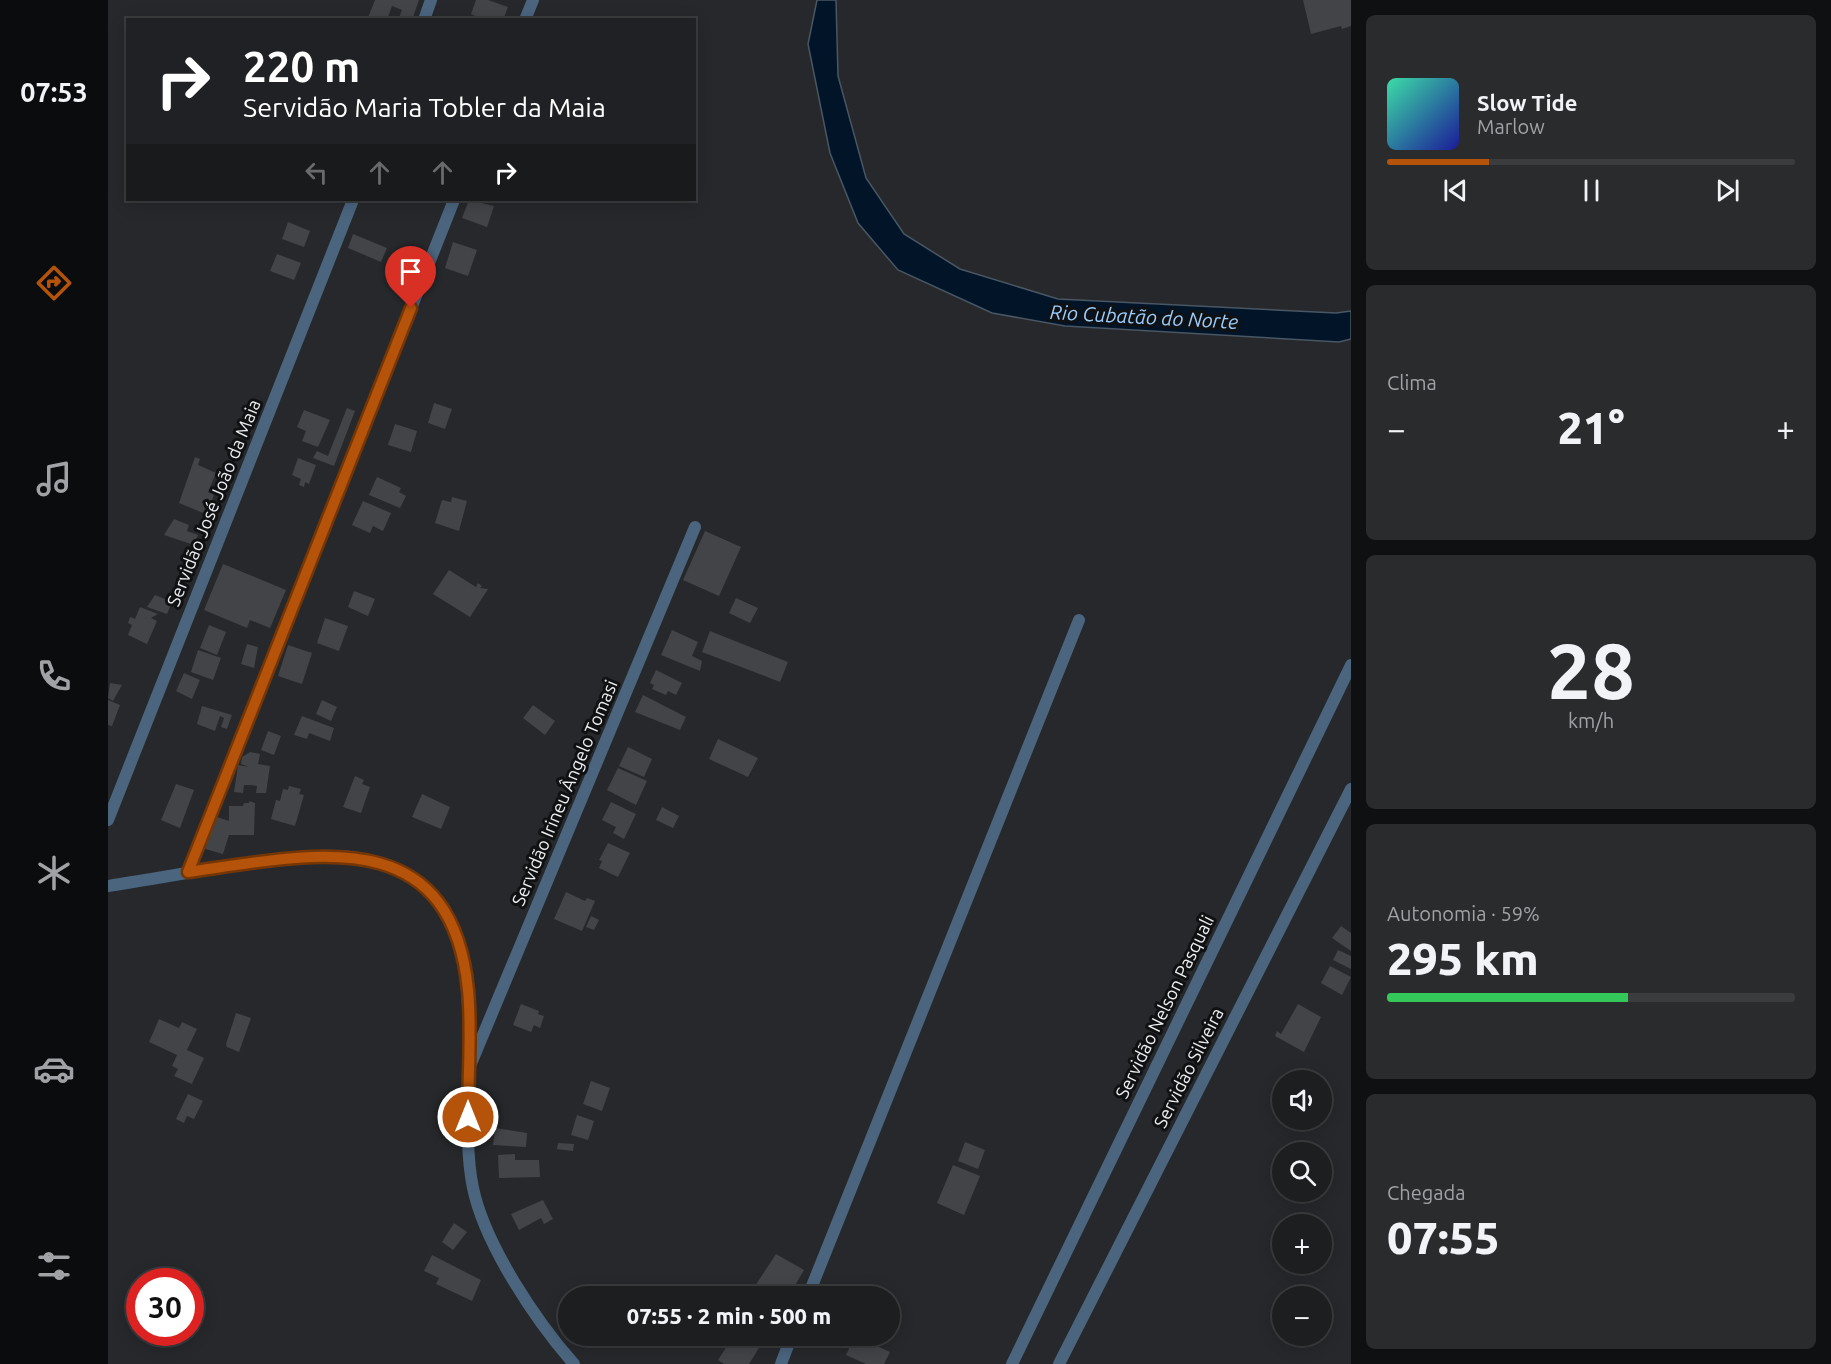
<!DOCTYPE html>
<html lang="pt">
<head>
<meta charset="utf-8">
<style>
  body { margin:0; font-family:Ubuntu,sans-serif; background:#292b2d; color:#f1f3f6; height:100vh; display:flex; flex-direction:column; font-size:22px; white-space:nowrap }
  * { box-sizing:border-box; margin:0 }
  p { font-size:20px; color:#a0a2a5 }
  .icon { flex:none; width:33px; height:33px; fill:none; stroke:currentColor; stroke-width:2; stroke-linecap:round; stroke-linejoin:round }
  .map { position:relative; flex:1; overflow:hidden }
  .sheet { display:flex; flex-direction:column; gap:15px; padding:15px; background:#0f1012; width:480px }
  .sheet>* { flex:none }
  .guide { position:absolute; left:18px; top:18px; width:570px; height:183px; border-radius:0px; box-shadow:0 3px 15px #0003,0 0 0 2px #3a3c3e; background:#202124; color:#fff; overflow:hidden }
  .buttons { position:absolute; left:1164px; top:1070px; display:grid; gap:12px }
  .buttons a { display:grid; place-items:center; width:60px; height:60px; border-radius:50%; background:#1c1e20; box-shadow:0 3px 15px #0003,0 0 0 2px #3a3c3e; font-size:30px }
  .speed { position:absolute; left:18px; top:1268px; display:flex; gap:12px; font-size:30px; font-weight:700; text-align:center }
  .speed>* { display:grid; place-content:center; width:78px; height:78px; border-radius:50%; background:#1c1e20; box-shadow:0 3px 15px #0003,0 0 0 2px #3a3c3e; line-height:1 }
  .speed .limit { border:9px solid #d22; background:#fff; color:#111 }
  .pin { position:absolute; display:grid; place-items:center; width:51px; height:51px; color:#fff; margin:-62px -26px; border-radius:50% 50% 50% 0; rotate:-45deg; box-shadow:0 0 6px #0007 }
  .pin .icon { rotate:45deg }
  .me { position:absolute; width:66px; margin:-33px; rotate:0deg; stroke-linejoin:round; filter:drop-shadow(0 0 4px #0008) }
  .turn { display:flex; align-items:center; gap:21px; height:126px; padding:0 18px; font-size:27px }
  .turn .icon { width:78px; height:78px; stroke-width:2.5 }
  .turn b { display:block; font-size:42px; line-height:51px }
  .lanes { display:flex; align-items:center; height:57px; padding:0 18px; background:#0003; justify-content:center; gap:30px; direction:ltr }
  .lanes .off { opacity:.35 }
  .big { font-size:45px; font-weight:800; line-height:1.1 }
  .sheet .widget { flex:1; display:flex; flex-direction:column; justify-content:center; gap:9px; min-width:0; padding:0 21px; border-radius:9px; background:#292b2d }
  .sheet .dial { align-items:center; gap:0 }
  .dial b { font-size:78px; line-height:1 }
  .song { display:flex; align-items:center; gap:18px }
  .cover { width:72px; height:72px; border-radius:9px; background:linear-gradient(135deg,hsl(160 70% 55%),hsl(240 70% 35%)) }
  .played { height:6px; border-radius:3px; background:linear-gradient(90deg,#b45309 25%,#3a3c3e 25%) }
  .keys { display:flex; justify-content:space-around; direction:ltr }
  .heat { display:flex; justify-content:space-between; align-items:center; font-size:33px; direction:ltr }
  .charge { height:9px; border-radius:4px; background:linear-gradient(90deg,#34c759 59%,#3a3c3e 0) }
  .trip { position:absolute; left:450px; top:1286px; width:342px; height:60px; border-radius:30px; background:#1c1e20; box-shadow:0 3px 15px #0003,0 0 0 2px #3a3c3e; font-weight:800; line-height:60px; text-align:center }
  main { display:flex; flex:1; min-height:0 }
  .menu { display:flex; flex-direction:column; width:108px; justify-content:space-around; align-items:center; background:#0b0c0d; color:#a0a2a5 }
  .menu .icon { width:42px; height:42px }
  .menu .current { color:#b45309 }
  .menu b { font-size:27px; color:#f1f3f6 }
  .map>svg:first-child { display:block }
</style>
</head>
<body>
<main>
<nav class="menu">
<b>07:53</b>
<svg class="icon current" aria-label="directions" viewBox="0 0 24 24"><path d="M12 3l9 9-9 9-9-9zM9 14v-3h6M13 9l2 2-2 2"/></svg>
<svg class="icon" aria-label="music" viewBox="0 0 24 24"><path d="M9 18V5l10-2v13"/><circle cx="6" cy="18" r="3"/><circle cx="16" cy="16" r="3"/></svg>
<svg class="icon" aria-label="phone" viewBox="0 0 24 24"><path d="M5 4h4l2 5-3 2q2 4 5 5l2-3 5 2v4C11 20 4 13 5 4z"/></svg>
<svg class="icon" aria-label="climate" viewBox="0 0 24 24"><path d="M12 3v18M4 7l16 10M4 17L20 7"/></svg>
<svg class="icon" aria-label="car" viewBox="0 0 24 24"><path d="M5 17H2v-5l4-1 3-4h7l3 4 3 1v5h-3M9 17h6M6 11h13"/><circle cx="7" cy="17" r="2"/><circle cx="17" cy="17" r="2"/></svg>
<svg class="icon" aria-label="filters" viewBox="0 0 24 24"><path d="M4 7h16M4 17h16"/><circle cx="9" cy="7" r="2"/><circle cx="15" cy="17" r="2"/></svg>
</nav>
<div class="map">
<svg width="1243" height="1364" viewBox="0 0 1243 1364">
  <rect width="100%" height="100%" fill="#26282b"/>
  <!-- water -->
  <path fill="#021528" stroke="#495664" stroke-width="1.5" d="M 709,0 L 728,0 L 730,76 L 758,178 L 796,234 L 852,269 L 950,299 L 1228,313 L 1243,311 L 1243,339 L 1231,342 L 957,326 L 884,313 L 790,270 L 750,223 L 722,153 L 700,44 Z"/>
  <!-- building -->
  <path fill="#424447" d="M 267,0 L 311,0 L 304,20 L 290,20 L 294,10 L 284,6 L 279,20 L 259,20 Z
    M 368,0 L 380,0 L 400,7 L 395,20 L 375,20 L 363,14 Z
    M 1195,0 L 1243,0 L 1243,26 L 1234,29 L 1233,26 L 1203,34 Z
    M 361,200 L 386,206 L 379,227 L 354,218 Z
    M 180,222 L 202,231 L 196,247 L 174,239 Z
    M 245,234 L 279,248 L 273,262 L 240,248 Z
    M 345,242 L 369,250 L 360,276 L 337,268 Z
    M 169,254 L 193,263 L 186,280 L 162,271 Z
    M 326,403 L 344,409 L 337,429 L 320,423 Z
    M 239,408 L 247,411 L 226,466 L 205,458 L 209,451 L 220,456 Z
    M 196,410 L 222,420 L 210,447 L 194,441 L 198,431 L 189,427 Z
    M 287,424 L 309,431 L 303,452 L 280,445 Z
    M 87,457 L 92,459 L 90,465 L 108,473 L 100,492 L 106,494 L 100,515 L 71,503 Z
    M 190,458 L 208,465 L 201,484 L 197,482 L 196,487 L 191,485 L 193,479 L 184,475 Z
    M 269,477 L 293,488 L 291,492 L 298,496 L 292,508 L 261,495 Z
    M 344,497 L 359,501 L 351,531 L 327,523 L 334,500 L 343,502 Z
    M 255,501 L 283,513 L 275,531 L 265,526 L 262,533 L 244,525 Z
    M 66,519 L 81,525 L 79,531 L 90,535 L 86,545 L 56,535 Z
    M 597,531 L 633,547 L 611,596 L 575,580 Z
    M 115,564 L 178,590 L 162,628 L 142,620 L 139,628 L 96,610 Z
    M 341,570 L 368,587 L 370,583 L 374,586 L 372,588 L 380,589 L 362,617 L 325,594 Z
    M 246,591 L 267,599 L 260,616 L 240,607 Z
    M 47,595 L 64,602 L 59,614 L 39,607 Z
    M 628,598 L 650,608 L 642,623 L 621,613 Z
    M 32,607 L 50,614 L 43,618 L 49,621 L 39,644 L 20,635 L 24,625 L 20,623 L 22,617 L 27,619 Z
    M 217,618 L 240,626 L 231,651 L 209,643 Z
    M 101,625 L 118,632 L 109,655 L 92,648 Z
    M 564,630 L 590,642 L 584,656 L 594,661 L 592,671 L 553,655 Z
    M 602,631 L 680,662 L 672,682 L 594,652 Z
    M 139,644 L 150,647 L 146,668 L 133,664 Z
    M 180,645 L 204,653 L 194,684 L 170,676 Z
    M 90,650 L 113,658 L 105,680 L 83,672 Z
    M 548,670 L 574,683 L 568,695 L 560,691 L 558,695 L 544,689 L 546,685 L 542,683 Z
    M 76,673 L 92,680 L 84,699 L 68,691 Z
    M 2,683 L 14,685 L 5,701 L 0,698 Z
    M 535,695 L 578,717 L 572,730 L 527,712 Z
    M 0,700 L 12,705 L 4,726 L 0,725 Z
    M 214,700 L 229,707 L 223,721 L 208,714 Z
    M 425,705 L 447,721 L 437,735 L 415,718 Z
    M 94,706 L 124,715 L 119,729 L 113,727 L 116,718 L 112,716 L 107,731 L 89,724 Z
    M 194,716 L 226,728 L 222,741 L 201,733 L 199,739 L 186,735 Z
    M 160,731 L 173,736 L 166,755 L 153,750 Z
    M 610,739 L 650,758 L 640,777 L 601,759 Z
    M 520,747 L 544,759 L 536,777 L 511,766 Z
    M 142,752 L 152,754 L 150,764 L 162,766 L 158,793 L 148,793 L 149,786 L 142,785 L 136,785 L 135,793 L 126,792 L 130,765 L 141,767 L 133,764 L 134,757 Z
    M 510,768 L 539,781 L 528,805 L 499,790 Z
    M 247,776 L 256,780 L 254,784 L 262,787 L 253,813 L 235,807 Z
    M 68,784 L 86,790 L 72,828 L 53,820 Z
    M 181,786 L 193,789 L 191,794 L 196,795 L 187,826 L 163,819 L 168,800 L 172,801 L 175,789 L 180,790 Z
    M 314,794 L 342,807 L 333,829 L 304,817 Z
    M 141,801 L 147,803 L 146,835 L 121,835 L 115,854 L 97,849 L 106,816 L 121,821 L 121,806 L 135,806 L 136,803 L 141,803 Z
    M 503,802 L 528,814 L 516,839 L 505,833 L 508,827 L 494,820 Z
    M 554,807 L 571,816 L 565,828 L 548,820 Z
    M 500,843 L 522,853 L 510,877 L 491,868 L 494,861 L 491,860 Z
    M 458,892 L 477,901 L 479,898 L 487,901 L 474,931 L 446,919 Z
    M 483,916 L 491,920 L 486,930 L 478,927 Z
    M 1233,926 L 1243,933 L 1243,951 L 1224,938 Z
    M 1230,950 L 1243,956 L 1243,969 L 1225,960 Z
    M 1222,966 L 1243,977 L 1234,995 L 1213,983 Z
    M 413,1004 L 431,1011 L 430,1014 L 436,1016 L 432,1028 L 426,1025 L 423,1032 L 405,1025 Z
    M 1190,1004 L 1213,1017 L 1196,1052 L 1167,1036 L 1169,1031 L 1173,1034 Z
    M 128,1013 L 143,1018 L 131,1052 L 119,1047 L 118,1044 Z
    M 51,1019 L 71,1028 L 74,1022 L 89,1029 L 79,1050 L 96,1058 L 84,1084 L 66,1076 L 70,1069 L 64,1066 L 69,1055 L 41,1042 Z
    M 483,1081 L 502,1088 L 494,1111 L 475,1104 Z
    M 80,1094 L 95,1101 L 86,1119 L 79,1116 L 76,1123 L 68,1119 Z
    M 469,1115 L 486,1121 L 480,1140 L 463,1135 Z
    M 387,1128 L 419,1133 L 418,1147 L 385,1145 Z
    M 857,1142 L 877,1150 L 870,1169 L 850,1161 Z
    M 450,1143 L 466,1144 L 465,1151 L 449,1149 Z
    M 407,1154 L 407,1160 L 431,1160 L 432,1177 L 391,1178 L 390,1155 Z
    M 845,1165 L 872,1176 L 856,1215 L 829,1203 Z
    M 435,1200 L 445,1219 L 436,1224 L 433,1218 L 411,1230 L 403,1214 Z
    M 346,1223 L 359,1232 L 345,1250 L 334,1242 Z
    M 668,1254 L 696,1270 L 681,1296 L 657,1296 L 645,1289 Z
    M 324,1255 L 373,1280 L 364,1301 L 328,1284 L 331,1278 L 316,1271 Z
    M 626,1335 L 659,1335 L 641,1364 L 616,1364 L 610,1360 Z
    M 747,1336 L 782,1352 L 776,1364 L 758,1364 L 738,1355 Z"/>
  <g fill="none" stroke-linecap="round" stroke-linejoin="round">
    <!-- minor -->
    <path stroke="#4b657f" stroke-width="12" d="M 316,20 L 323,0
      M 417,20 L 425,0
      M 0,820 L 245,200
      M 80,872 L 346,200
      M 0,886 C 46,879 92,870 139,864 C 179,858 220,851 261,860 C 407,891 343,1084 365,1188 C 377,1245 428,1321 466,1364
      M 362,1066 L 587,527
      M 700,1296 L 971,620
      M 673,1364 L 684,1335
      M 904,1364 L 1243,665
      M 951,1364 L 1243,789"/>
  </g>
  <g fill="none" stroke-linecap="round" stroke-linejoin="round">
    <defs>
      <path id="route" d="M 303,308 L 80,872 C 202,855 343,819 360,990 C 364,1031 360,1075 360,1117"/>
    </defs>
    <!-- route casing -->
    <use href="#route" stroke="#753606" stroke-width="15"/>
    <!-- route -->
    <use href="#route" stroke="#b45309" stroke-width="10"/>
  </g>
  <g text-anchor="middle" stroke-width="6" stroke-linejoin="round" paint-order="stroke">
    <!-- street labels -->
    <g font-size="18" fill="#eeeff1" stroke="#101112">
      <text transform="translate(106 503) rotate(-68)" y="6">Servidão José João da Maia</text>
      <text transform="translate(457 793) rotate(-67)" y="6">Servidão Irineu Ângelo Tomasi</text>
      <text transform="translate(1057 1007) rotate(-64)" y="6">Servidão Nelson Pasquali</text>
      <text transform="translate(1081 1068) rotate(-63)" y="6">Servidão Silveira</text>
    </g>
    <!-- water labels -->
    <g font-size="20" font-style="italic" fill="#9accfe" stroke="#101112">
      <text transform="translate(1036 317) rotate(3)" y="7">Rio Cubatão do Norte</text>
    </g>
  </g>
</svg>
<div class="buttons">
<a><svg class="icon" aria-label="sound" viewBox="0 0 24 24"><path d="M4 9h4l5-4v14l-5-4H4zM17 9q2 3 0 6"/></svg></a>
<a><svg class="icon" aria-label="search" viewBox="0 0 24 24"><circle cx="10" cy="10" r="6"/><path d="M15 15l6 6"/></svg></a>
<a>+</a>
<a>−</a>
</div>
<div class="speed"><div class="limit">30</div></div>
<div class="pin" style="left:303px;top:308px;background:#d93025"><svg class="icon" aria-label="arrive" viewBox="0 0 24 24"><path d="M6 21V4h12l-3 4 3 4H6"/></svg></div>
<svg class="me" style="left:360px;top:1117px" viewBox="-20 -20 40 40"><circle r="17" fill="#b45309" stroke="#fff" stroke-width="3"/><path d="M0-11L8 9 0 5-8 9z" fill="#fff"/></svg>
<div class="trip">07:55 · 2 min · 500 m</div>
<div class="guide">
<div class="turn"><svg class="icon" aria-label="right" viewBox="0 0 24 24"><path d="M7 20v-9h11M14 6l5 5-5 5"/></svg><div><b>220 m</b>Servidão Maria Tobler da Maia</div></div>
<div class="lanes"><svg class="icon off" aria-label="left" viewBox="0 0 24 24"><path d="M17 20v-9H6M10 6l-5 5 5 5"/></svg><svg class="icon off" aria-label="ahead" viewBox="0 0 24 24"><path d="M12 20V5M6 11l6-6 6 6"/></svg><svg class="icon off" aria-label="ahead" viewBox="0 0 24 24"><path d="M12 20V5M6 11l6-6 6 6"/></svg><svg class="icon" aria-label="right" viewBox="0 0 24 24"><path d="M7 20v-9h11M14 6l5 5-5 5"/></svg></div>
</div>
</div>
<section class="sheet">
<div class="widget">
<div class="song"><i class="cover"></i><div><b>Slow Tide</b><p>Marlow</p></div></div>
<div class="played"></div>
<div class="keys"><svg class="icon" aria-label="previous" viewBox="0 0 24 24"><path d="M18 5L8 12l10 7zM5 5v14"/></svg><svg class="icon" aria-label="pause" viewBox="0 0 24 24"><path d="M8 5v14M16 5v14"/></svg><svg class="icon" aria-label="next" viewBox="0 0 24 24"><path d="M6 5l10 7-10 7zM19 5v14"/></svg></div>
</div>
<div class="widget"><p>Clima</p>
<div class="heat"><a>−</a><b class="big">21°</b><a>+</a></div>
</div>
<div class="widget dial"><b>28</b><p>km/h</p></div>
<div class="widget"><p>Autonomia · 59%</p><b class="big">295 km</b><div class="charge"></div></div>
<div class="widget"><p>Chegada</p><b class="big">07:55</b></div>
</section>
</main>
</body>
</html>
